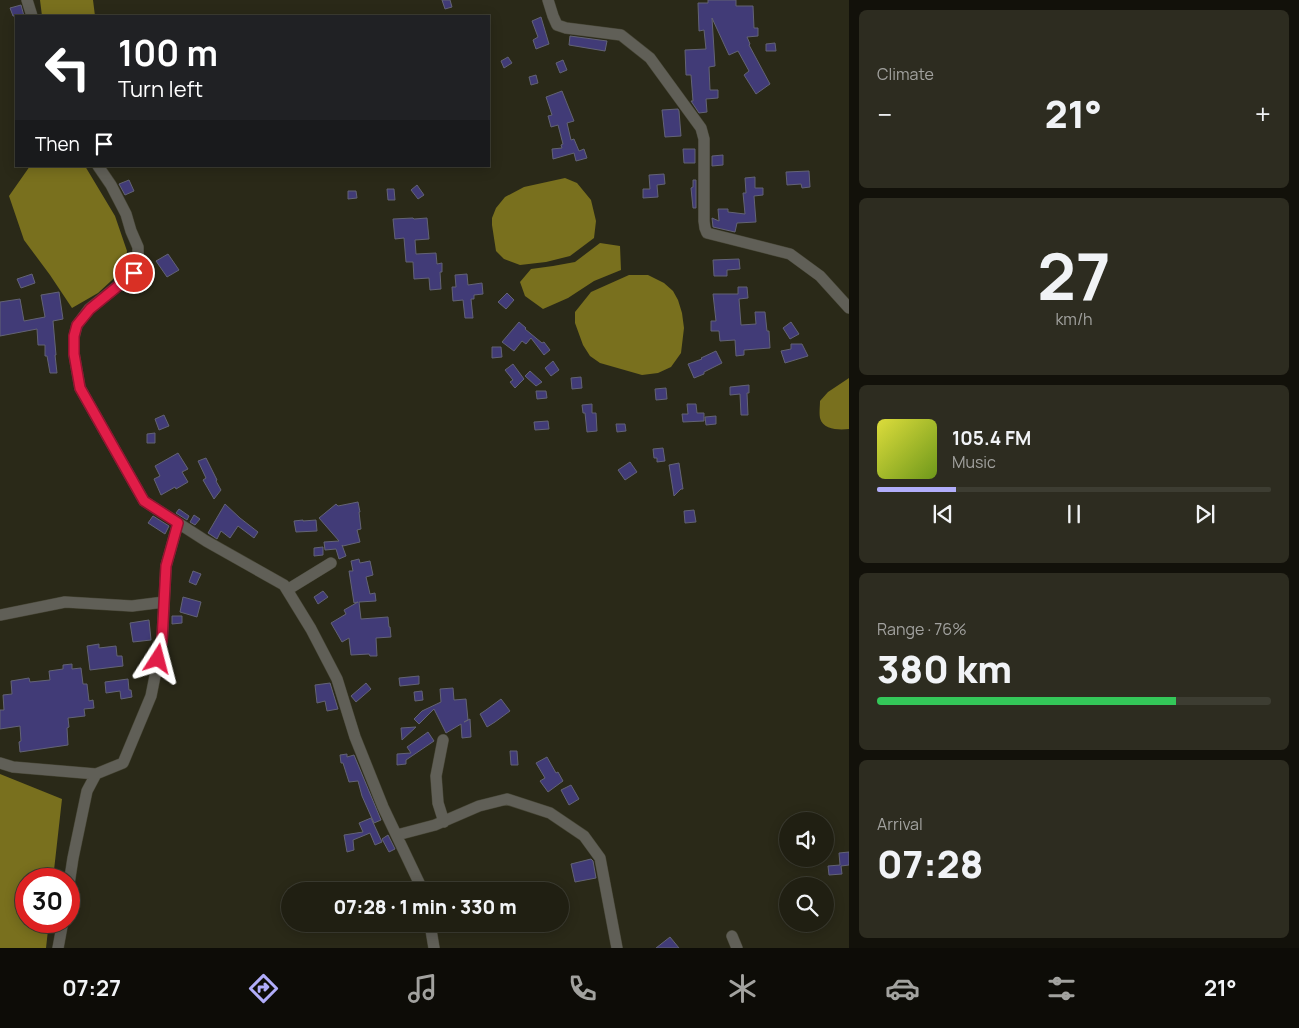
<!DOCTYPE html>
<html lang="en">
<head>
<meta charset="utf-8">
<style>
  body { margin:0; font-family:Manrope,sans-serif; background:#2d2c20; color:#f1f3f6; height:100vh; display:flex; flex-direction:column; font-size:19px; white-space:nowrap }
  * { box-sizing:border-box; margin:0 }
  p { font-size:16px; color:#a2a29f }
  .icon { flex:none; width:28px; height:28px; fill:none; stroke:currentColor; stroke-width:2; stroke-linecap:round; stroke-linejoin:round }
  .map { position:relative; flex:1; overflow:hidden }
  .side { display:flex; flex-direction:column; gap:10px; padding:10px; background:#12110a; width:450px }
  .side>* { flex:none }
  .guide { position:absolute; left:15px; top:15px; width:475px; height:152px; border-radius:0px; box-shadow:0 2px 12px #0003,0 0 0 1px #3d3d32; background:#202124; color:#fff; overflow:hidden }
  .tools { position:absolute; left:779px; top:812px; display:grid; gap:10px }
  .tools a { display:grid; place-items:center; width:55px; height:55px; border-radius:50%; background:#201f12; box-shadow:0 2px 12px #0003,0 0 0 1px #3d3d32; font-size:25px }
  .speed { position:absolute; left:15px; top:868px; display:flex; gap:10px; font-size:25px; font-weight:700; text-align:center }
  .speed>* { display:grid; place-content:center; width:65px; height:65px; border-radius:50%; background:#201f12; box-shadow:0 2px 12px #0003,0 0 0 1px #3d3d32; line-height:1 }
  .speed .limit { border:8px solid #d22; background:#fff; color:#111 }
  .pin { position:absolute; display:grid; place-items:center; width:42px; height:42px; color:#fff; margin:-21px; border:2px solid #fff; border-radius:50%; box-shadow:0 1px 5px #0007 }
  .me { position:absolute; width:55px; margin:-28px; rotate:9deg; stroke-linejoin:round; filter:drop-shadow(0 0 4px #0008) }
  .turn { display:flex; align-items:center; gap:18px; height:105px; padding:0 20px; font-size:22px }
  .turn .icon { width:65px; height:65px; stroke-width:2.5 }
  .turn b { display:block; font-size:35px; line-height:42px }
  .then { display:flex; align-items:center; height:48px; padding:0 20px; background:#0003; gap:10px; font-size:19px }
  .big { font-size:38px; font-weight:800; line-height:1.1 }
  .side .card { flex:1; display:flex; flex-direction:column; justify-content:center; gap:8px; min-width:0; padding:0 18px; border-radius:8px; background:#2d2c20 }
  .side .dial { align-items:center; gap:0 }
  .dial b { font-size:65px; line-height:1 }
  .song { display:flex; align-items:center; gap:15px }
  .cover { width:60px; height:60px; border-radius:8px; background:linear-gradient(135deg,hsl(60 70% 55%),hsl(80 70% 35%)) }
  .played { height:5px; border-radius:2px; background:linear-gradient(90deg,#b1adfa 20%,#3d3d32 20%) }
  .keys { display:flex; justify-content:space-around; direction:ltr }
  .heat { display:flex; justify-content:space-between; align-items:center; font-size:28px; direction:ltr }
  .charge { height:8px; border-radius:4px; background:linear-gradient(90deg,#34c759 76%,#3d3d32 0) }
  .trip { position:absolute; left:281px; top:882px; width:288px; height:50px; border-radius:25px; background:#201f12; box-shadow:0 2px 12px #0003,0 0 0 1px #3d3d32; font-weight:800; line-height:50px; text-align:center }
  .dock { display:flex; height:80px; justify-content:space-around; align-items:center; background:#0d0c07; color:#a2a29f }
  .dock .icon { width:35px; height:35px }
  .dock .active { color:#b1adfa }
  .dock b { font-size:22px; color:#f1f3f6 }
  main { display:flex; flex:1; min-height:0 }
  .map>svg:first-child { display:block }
</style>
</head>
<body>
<main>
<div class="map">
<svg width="849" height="948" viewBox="0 0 849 948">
  <rect width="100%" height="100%" fill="#2a2918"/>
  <!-- water -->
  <path fill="#79701e" d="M 40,0 L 93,0 L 95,16 L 42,16 Z
    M 30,166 L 85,166 L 115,216 L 127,251 L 124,269 L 98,293 L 72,308 L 50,275 L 24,240 L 9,196 Z
    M 565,178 L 577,183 L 591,200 L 596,221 L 594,238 L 570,256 L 546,262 L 520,265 L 504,259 L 496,251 L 492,225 L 492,218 L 496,208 L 505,197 L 524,187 Z
    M 600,243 L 620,246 L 621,270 L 594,281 L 568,298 L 543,309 L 525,296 L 520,282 L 531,269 L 553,266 L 575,262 Z
    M 629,275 L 648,275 L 664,283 L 673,291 L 678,300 L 682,313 L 684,328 L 681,353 L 671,367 L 658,373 L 642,375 L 600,363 L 590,356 L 583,345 L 575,323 L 575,312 L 591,292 Z
    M 849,378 L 849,429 C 839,430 823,430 820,418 C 819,413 820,406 820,401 L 828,392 Z
    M 0,774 L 62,799 L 53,879 L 26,879 L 26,921 L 49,921 L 46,948 L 0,948 Z"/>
  <!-- building -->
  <path fill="#413b77" stroke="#636375" d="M 442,0 L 450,0 L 452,7 L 445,9 Z
    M 708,0 L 736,0 L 736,6 L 753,6 L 754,28 L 758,28 L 758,36 L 747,37 L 750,44 L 749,45 L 770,84 L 756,94 L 744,75 L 749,71 L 738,51 L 729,55 L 712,18 L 715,66 L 709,67 L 710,90 L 718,90 L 718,98 L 706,99 L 707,112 L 699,113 L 691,101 L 693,101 L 691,75 L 686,75 L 685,50 L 706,49 L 704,30 L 699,31 L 698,3 L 708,3 Z
    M 21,5 L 24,16 L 13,16 L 10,8 Z
    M 541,17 L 549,44 L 536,49 L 533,40 L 538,37 L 532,21 Z
    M 570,36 L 607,41 L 605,51 L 569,45 Z
    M 775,43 L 776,51 L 766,51 L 766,44 Z
    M 508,57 L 512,63 L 504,68 L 501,61 Z
    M 563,60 L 567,70 L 560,73 L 556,63 Z
    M 536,75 L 538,83 L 531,85 L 529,77 Z
    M 562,91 L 574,121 L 567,123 L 571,140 L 574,139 L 579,151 L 584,149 L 587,158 L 576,161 L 574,153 L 553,159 L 552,149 L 562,148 L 561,145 L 563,144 L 558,125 L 551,127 L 548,116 L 552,115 L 546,97 Z
    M 678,109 L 679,111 L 681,136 L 665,137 L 662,110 Z
    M 683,149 L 695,149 L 695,163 L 684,163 Z
    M 723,155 L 723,165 L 712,166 L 712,156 Z
    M 809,171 L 810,187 L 802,188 L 801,184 L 787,185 L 786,172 Z
    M 664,174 L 665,184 L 657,185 L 658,197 L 643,198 L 643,189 L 650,189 L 649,175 Z
    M 755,177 L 755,188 L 763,188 L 763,195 L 754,196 L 756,222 L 737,223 L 735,232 L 713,227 L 712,218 L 719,221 L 718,209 L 728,209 L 728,212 L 745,214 L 743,193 L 746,193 L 745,178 Z
    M 129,180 L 134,191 L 125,195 L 119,184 Z
    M 693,180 L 696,180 L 696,208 L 693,208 L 691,188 L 693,187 Z
    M 417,185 L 424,195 L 418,199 L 411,190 Z
    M 387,189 L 394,189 L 395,200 L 388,200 Z
    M 348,191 L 356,191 L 357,198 L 348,199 Z
    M 413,218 L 414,219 L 427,218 L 429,239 L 415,240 L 416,254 L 436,253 L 437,264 L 442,263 L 442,272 L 440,272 L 441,289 L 430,290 L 429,278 L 414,279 L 413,262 L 406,262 L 404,238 L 395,239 L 393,219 Z
    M 168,254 L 179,270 L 167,277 L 156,261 Z
    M 739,259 L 740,269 L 727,270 L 727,276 L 714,276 L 713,260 Z
    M 32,274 L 35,283 L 21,288 L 17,279 Z
    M 467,274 L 468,285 L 482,283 L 483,294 L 474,295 L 474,299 L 471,299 L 473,318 L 465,318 L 463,300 L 453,301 L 452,287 L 456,287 L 455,275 Z
    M 738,287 L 747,287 L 748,298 L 739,299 L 741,325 L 756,324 L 755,312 L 765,312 L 767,331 L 769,331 L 770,348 L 744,350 L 744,355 L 736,356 L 735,340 L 720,341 L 719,331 L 711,331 L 711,321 L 716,321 L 713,294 L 738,294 Z
    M 59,292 L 63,319 L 53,321 L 56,355 L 55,355 L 57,373 L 50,373 L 47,356 L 45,356 L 45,345 L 38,345 L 37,329 L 0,336 L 0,302 L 20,299 L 24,321 L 45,317 L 41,295 Z
    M 507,293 L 514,300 L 506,309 L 498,302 Z
    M 519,322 L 526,328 L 525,329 L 542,343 L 544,342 L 550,350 L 544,355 L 531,338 L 526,344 L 522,341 L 514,351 L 502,342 Z
    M 791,322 L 799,334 L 790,339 L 783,328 Z
    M 791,344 L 802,344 L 808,356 L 785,363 L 781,351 L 791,349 Z
    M 492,347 L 501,347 L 502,357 L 492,358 Z
    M 716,351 L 722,363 L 704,372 L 704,374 L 694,378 L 688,364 L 702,359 L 701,358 Z
    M 553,361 L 559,370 L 551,376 L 545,368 Z
    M 513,364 L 524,379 L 515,388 L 510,382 L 513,380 L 505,370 Z
    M 530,371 L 542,382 L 536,386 L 525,376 Z
    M 581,377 L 582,388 L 572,389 L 571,378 Z
    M 749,385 L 749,393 L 747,393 L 748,415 L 741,415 L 740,394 L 730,395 L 730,387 Z
    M 666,388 L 667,399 L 656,400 L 655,389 Z
    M 536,391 L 546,391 L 547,398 L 537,399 Z
    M 592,404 L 592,413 L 596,413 L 597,431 L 587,432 L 585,413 L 583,413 L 582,405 Z
    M 687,404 L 696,404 L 697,413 L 704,413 L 704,421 L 683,422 L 682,414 L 688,414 Z
    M 164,415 L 169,426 L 159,430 L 155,419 Z
    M 716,416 L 716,424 L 706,425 L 705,417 Z
    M 548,421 L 549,429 L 535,430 L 534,422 Z
    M 616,424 L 625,424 L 626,431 L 617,432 Z
    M 155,433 L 155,443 L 147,443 L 147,434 Z
    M 663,448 L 665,461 L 657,462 L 657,458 L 654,458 L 653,449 Z
    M 178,453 L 188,469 L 182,472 L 188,482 L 176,489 L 175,487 L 161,495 L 154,479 L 160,476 L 155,466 Z
    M 206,458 L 217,480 L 216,481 L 221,490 L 214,499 L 203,480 L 206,478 L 198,461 Z
    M 630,462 L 637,472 L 625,480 L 618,470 Z
    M 679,463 L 683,489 L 681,489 L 674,496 L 669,465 Z
    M 358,502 L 360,512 L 359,512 L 361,529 L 357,530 L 360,542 L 343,546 L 342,545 L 346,556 L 339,559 L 336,549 L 325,550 L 324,542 L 339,541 L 319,518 L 336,504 L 338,506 Z
    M 225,504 L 240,518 L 258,532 L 254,538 L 238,526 L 230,538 L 221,531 L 217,539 L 208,533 Z
    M 179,509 L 189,516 L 187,520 L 176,513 Z
    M 694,510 L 696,522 L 685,523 L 684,511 Z
    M 194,515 L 200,519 L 195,525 L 190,522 Z
    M 153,516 L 169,526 L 165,534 L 148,523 Z
    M 303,520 L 303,521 L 316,520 L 317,531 L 296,532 L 294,521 Z
    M 323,547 L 323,555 L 314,556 L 314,548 Z
    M 359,559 L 360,563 L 370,561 L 373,575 L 366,577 L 370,594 L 375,593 L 376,601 L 359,602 L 361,619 L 388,617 L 389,627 L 390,627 L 391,637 L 376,638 L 377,656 L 370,656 L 369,654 L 351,655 L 349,638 L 342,642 L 331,623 L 346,614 L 344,610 L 358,602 L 354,603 L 349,571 L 353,571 L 351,561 Z
    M 193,571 L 201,574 L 196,585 L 189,582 Z
    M 323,591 L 328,597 L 318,604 L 314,597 Z
    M 183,597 L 201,602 L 197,617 L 180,612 Z
    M 172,616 L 182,616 L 182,623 L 172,624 Z
    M 149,620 L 151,640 L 133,642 L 130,623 Z
    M 99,644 L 99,648 L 116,646 L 117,656 L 122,656 L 123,666 L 90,670 L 87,646 Z
    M 72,664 L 72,669 L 81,668 L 83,684 L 87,684 L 89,701 L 93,700 L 94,708 L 84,709 L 85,716 L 68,718 L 69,727 L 67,728 L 68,745 L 20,752 L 19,742 L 21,741 L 20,726 L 0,729 L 0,710 L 4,710 L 3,695 L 12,694 L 11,681 L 29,678 L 30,682 L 50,680 L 49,671 L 63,669 L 63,665 Z
    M 419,676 L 419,684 L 400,686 L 399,678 Z
    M 128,679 L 129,690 L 131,690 L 132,697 L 121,699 L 120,691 L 106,693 L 105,682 Z
    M 330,683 L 338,709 L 327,711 L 325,701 L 317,703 L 315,685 Z
    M 366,683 L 371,689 L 356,702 L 351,696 Z
    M 453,688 L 454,700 L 466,699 L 468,720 L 464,722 L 470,719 L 471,737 L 462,738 L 461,724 L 446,733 L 434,709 L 419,724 L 414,719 L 422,711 L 441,702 L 440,689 Z
    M 422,691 L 423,700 L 415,701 L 414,692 Z
    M 501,699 L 510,711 L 495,722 L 487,727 L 480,714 L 486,710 Z
    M 416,727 L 402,740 L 401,728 Z
    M 428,732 L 434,741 L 406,760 L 406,764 L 397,765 L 397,754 L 411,753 L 407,747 Z
    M 510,751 L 517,751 L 518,765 L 511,765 Z
    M 347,754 L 347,757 L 354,755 L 381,820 L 374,823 L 362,796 L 358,781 L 349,782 L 343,763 L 341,763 L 340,755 Z
    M 547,757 L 556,773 L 558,772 L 563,781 L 548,792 L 540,781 L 545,778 L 536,763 Z
    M 571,785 L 579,799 L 569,805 L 561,790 Z
    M 371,818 L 382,842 L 375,845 L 370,833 L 353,840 L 354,850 L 347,852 L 344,835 L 363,832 L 359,823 Z
    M 388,835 L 395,849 L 389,852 L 382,839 Z
    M 849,852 L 849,865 L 841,866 L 842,874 L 829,875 L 828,866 L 840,865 L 839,853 Z
    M 591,859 L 593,861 L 596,878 L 575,882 L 571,864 Z
    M 670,937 L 679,948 L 656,948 Z"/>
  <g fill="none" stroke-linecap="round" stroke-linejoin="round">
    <defs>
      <path id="minor" d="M 27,0 L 32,16
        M 548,0 L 553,16 L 557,25 L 566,28 L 621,35 L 650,58 L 701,128 L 704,139 L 704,221 L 705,228 L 707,233 L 790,254 L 820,276 L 849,308
        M 98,166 L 111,185 L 126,214 L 131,231 L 138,247 L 138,265 L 134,273 L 89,309 L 77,325 L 74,337 L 74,354 L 80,388 L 144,501 L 206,541 L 284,585 L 311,629 L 337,679 L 355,737 L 383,807 L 423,891
        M 287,590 L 331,563
        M 0,615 L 65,602 L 132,606 L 164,602
        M 443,740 L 436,776 L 438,803 L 444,822
        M 0,763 L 13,767 L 96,774
        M 397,835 L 435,825 L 479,806 L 507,799 L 550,813 L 584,836 L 600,858 L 617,948
        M 69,884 L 73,858 L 87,791 L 96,774 L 123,763 L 151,696 L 162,641 L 166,566 L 178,523
        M 430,924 L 434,948
        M 732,936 L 737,948
        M 58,948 L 63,921"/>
    </defs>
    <!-- minor casing -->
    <use href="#minor" stroke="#464535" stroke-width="12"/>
    <!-- minor -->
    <use href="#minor" stroke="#605f57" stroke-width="11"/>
  </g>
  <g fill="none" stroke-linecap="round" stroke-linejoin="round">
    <defs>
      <path id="route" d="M 134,273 L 90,309 L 77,325 L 74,336 L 74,354 L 80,388 L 144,501 L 178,523 L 166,566 L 162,641 L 158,659"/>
    </defs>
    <!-- route casing -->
    <use href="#route" stroke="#92132f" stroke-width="12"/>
    <!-- route -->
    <use href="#route" stroke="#e11d48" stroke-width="9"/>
  </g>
</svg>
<div class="tools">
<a><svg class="icon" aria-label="sound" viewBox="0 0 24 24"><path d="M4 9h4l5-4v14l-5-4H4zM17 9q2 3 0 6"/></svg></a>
<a><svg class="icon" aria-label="search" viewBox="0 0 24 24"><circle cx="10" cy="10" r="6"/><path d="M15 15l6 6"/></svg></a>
</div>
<div class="speed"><div class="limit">30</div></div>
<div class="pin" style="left:134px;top:273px;background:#d93025"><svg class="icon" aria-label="arrive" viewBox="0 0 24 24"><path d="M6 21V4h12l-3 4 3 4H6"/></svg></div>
<svg class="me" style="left:158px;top:659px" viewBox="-20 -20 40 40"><path d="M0-17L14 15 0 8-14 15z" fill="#e11d48" stroke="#fff" stroke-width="4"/></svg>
<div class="trip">07:28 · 1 min · 330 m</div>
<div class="guide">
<div class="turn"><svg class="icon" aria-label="left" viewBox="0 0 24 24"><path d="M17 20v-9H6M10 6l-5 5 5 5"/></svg><div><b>100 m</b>Turn left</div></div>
<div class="then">Then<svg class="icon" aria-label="arrive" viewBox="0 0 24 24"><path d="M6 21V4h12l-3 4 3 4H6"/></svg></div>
</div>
</div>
<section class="side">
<div class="card"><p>Climate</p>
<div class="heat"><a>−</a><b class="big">21°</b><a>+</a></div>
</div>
<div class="card dial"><b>27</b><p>km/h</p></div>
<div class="card">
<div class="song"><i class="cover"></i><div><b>105.4 FM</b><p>Music</p></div></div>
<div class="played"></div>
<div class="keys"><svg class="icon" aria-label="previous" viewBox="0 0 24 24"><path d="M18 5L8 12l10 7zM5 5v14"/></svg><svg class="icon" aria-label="pause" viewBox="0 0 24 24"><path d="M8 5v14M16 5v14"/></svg><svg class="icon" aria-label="next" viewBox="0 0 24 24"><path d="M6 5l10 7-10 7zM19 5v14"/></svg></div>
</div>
<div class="card"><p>Range · 76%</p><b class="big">380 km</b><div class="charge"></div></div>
<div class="card"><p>Arrival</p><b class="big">07:28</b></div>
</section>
</main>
<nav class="dock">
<b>07:27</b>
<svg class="icon active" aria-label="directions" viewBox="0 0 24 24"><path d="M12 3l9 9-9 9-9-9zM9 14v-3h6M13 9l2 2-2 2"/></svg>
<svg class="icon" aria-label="music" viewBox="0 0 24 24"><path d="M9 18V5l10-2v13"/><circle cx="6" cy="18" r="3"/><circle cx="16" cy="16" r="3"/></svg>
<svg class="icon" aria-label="phone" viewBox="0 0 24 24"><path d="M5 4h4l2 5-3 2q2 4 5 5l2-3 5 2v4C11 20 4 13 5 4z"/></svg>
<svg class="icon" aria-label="climate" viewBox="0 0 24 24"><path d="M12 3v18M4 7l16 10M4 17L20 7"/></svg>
<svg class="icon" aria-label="car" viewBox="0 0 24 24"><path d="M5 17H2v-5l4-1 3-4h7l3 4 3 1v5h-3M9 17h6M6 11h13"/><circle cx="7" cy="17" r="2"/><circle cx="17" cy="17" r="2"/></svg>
<svg class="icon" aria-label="filters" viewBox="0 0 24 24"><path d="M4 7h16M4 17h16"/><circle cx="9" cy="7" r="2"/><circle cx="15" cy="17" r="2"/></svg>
<b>21°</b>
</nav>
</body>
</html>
